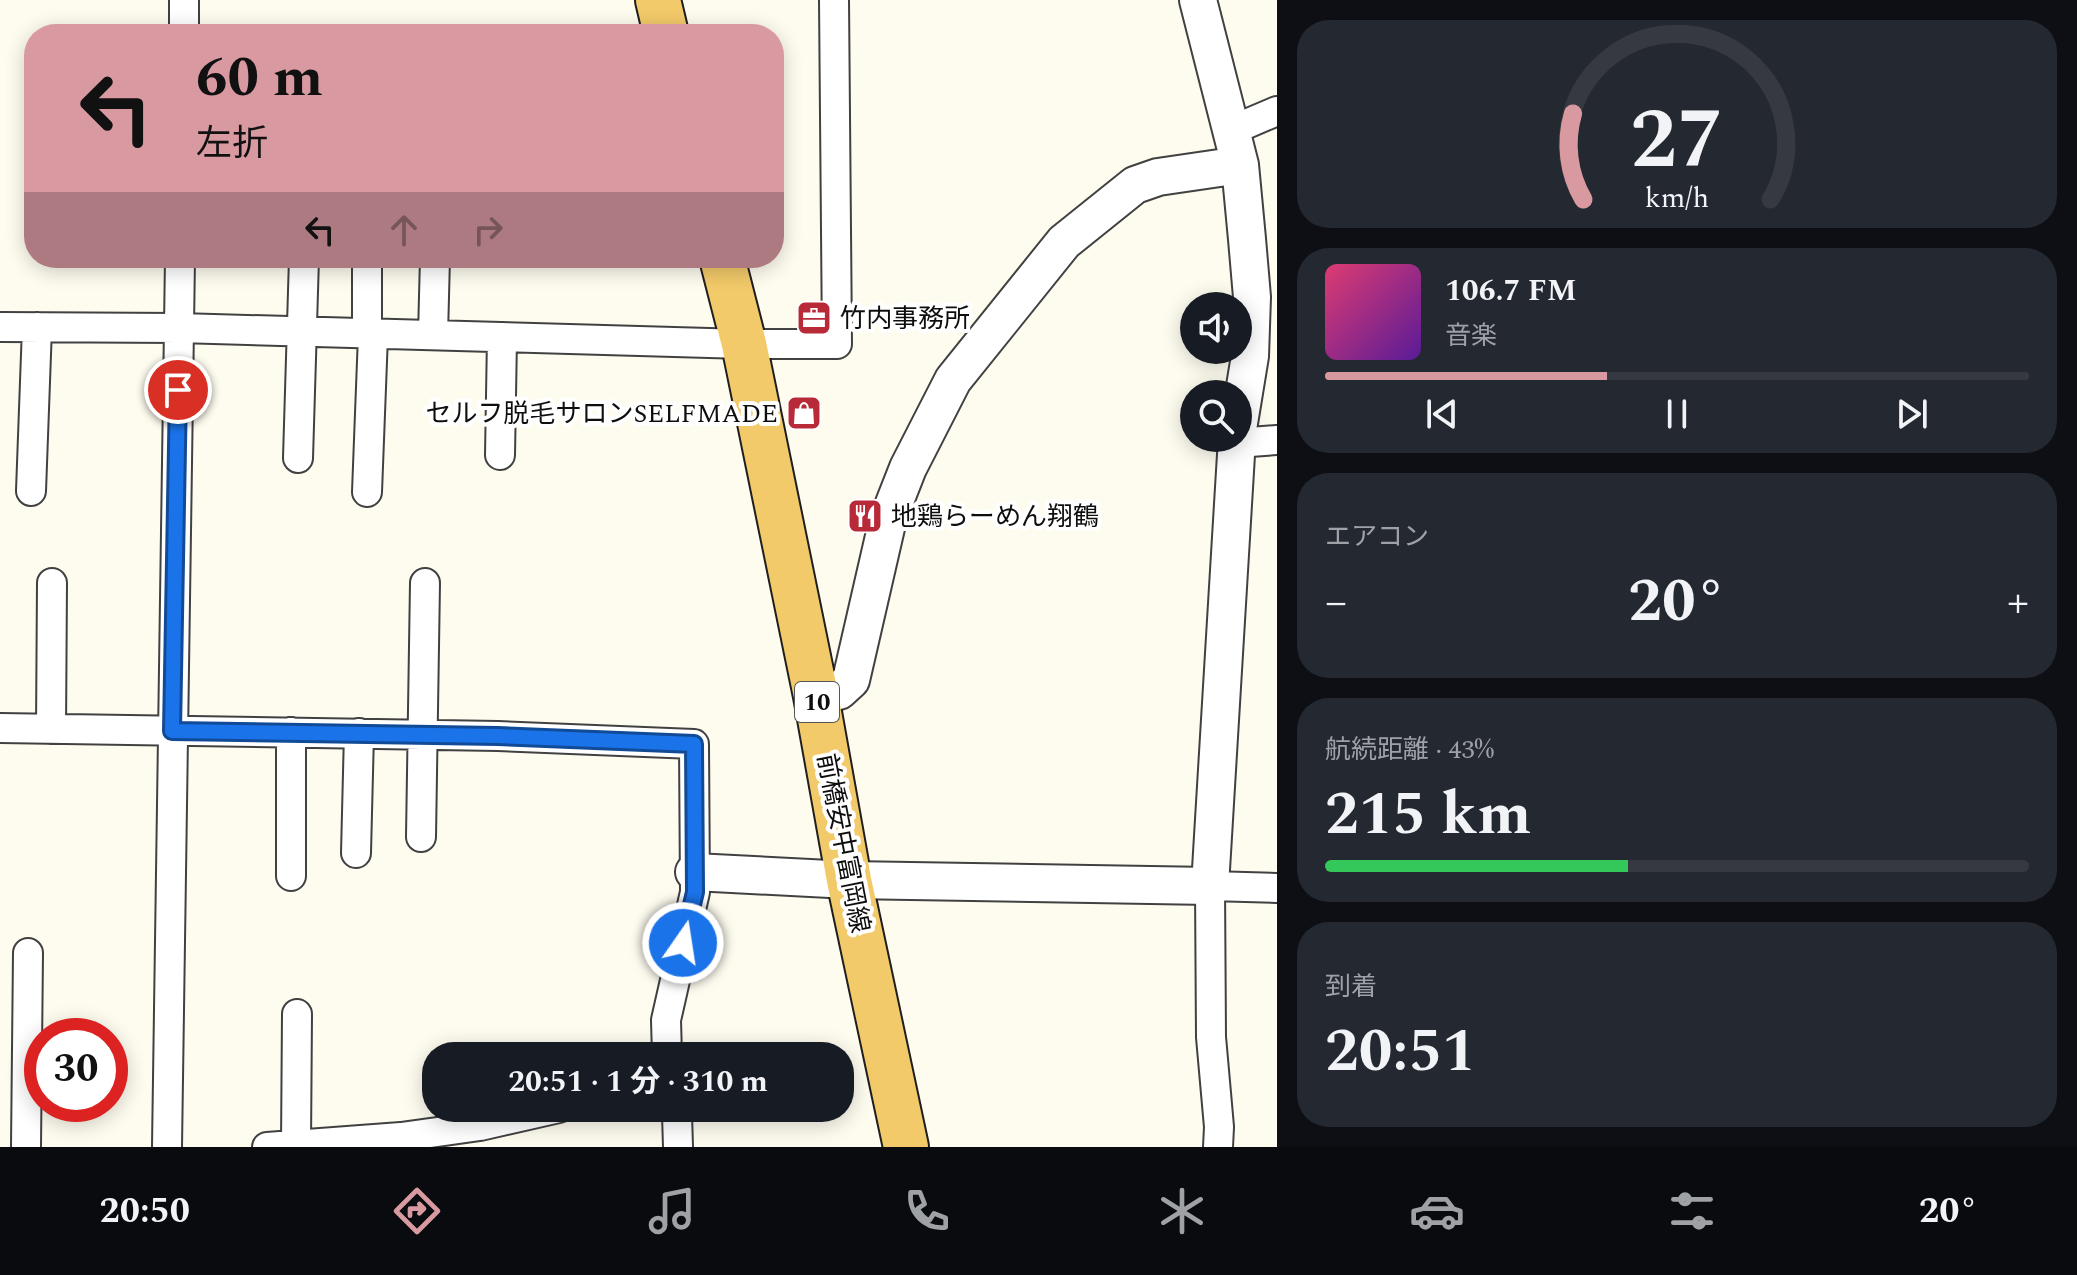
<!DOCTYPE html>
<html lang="ja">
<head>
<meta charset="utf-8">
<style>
  body { margin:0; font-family:Spectral,"Noto Sans JP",serif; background:#242831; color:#f1f3f6; height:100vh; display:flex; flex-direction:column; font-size:30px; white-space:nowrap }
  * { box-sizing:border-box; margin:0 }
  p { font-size:26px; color:#9ea1a6 }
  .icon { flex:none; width:44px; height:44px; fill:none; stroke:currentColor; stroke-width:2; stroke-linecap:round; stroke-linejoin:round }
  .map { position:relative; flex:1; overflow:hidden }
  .drawer { display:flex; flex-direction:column; gap:20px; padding:20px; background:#0d0f14; width:800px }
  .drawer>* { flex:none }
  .guide { position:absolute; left:24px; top:24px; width:760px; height:244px; border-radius:32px; box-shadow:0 4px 20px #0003; background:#d899a1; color:#111; overflow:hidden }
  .buttons { position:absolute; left:1180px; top:292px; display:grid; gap:16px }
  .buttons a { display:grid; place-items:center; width:72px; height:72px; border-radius:50%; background:#171b24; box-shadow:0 4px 20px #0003; font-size:40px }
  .speed { position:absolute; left:24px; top:1018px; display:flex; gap:16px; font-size:40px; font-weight:700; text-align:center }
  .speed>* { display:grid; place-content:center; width:104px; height:104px; border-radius:50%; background:#171b24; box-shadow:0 4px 20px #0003; line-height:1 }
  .speed .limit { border:12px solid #d22; background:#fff; color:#111 }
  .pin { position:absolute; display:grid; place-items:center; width:68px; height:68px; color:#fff; margin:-34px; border:4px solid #fff; border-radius:50%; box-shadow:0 2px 8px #0007 }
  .me { position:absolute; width:88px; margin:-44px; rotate:13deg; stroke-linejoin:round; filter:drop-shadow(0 0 6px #0008) }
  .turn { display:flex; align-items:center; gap:28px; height:168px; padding:0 40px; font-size:36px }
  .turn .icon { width:104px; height:104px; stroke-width:2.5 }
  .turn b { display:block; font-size:56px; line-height:68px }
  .lanes { display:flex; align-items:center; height:76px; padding:0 40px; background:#0003; justify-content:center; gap:40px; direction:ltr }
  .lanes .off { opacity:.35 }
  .big { font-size:60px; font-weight:700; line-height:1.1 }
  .drawer .card { flex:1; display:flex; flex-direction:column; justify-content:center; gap:12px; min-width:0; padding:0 28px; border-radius:32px; background:#242831 }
  .drawer .dial { align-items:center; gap:0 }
  .dial svg { height:208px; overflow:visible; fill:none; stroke:#363941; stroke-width:7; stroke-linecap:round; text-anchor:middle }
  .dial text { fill:#f1f3f6; stroke:none }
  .song { display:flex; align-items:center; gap:24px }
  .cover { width:96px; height:96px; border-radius:12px; background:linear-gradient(135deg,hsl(340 70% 55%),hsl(270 70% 35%)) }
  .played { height:8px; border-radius:4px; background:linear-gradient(90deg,#d899a1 40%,#363941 40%) }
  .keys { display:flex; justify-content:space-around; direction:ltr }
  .heat { display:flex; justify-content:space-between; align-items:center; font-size:44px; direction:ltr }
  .charge { height:12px; border-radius:6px; background:linear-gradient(90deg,#34c759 43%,#363941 0) }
  .trip { position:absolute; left:422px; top:1042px; width:432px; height:80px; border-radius:32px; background:#171b24; box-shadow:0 4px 20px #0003; font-weight:700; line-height:80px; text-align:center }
  .tab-bar { display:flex; height:128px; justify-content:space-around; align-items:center; background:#090b0e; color:#9ea1a6 }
  .tab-bar .icon { width:56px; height:56px }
  .tab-bar .selected { color:#d899a1 }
  .tab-bar b { font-size:36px; color:#f1f3f6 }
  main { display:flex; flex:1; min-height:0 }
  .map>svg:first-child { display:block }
</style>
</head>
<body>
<main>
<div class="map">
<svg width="1277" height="1147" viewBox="0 0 1277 1147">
  <rect width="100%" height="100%" fill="#fefbef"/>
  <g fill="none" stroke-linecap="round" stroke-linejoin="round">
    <defs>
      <path id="minor" d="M 184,34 L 184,0
        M 1230,131 L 1277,111
        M 0,327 L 179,328 L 744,344 L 837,344 L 834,0
        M 367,335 L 367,258
        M 433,335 L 435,258
        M 1236,443 L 1277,440
        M 500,455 L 502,337
        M 298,458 L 304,258
        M 31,491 L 37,327
        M 367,492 L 373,335
        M 0,728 L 498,736 L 694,744 L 695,892 L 666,1020 L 667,1056
        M 51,729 L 52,583
        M 291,732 L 291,876
        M 421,837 L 425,583
        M 356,853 L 359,733
        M 673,1108 L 677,1114 L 678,1147
        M 296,1145 L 297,1014
        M 26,1147 L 28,953
        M 167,1147 L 180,258
        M 267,1147 L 401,1137 L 480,1126 L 559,1108
        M 1218,1147 L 1219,1127 L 1211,1037 L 1210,886 L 1277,888"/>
      <path id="tertiary" d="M 1198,0 L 1240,165 L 1247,239 L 1252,297 L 1250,356 L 1238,429
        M 816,696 L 839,691 L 851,680 L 888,519 L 908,468 L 953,380 L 1064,242 L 1135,185 L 1158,177 L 1240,165
        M 694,872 L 849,880 L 1210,886 L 1237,438"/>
      <path id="primary" d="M 658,0 L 666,34
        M 722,258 L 744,344 L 816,696 L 849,880 L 906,1147"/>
    </defs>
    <!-- minor casing -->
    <use href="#minor" stroke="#414141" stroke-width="32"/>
    <!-- tertiary casing -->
    <use href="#tertiary" stroke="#414141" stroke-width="40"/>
    <!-- primary casing -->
    <use href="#primary" stroke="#1f1f1f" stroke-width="48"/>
    <!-- minor -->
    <use href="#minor" stroke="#fff" stroke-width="28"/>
    <!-- tertiary -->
    <use href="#tertiary" stroke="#fff" stroke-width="36"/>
    <!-- primary -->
    <use href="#primary" stroke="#f3ca6a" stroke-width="44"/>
  </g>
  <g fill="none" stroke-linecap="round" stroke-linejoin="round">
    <defs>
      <path id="route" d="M 178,390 L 172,731 L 498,736 L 694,744 L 695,892 L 683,943"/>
    </defs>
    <!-- route casing -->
    <use href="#route" stroke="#114b97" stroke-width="20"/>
    <!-- route -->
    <use href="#route" stroke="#1a73e8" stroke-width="14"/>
  </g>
  <!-- icons -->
  <defs>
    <symbol id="office-square" viewBox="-11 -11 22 22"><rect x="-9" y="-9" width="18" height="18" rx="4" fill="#b92a39" stroke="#fff"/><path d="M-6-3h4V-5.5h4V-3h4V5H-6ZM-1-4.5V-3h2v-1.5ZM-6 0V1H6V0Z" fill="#fff"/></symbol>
    <symbol id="shop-square" viewBox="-11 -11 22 22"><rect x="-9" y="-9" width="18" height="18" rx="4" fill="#b92a39" stroke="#fff"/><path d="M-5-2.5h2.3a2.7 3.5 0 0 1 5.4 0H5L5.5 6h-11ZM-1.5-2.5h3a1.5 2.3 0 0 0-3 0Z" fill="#fff"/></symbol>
    <symbol id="restaurant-square" viewBox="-11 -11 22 22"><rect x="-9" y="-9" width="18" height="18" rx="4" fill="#b92a39" stroke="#fff"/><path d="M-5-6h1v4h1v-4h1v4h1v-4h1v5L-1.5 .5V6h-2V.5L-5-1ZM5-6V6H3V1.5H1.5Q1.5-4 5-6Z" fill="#fff"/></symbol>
  </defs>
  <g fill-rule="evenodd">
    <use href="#office-square" x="794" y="298" width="40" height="40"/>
    <use href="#shop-square" x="784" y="393" width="40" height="40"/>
    <use href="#restaurant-square" x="845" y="496" width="40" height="40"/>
  </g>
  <g text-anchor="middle" stroke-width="8" stroke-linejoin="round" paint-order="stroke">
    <!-- shield labels -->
    <rect fill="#fff" stroke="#565656" stroke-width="2" x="795" y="682" width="44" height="40" rx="6"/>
    <g font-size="24" font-weight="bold" fill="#0e0e0e">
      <text x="817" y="710">10</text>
    </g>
    <!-- poi labels -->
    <g font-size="26" fill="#0e0e0e" stroke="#fff" text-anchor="start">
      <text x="840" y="327">竹内事務所</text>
      <text x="778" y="422" text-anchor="end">セルフ脱毛サロンSELFMADE</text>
      <text x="891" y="525">地鶏らーめん翔鶴</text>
    </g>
    <!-- street labels -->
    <g font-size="26" fill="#0e0e0e" stroke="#fff">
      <text transform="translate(844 843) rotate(79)" y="9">前橋安中富岡線</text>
    </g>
  </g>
</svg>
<div class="buttons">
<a><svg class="icon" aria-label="sound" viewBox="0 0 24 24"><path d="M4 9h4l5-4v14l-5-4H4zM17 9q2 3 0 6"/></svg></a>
<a><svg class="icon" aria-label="search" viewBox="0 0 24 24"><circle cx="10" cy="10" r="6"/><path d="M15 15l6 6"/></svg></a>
</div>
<div class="speed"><div class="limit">30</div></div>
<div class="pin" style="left:178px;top:390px;background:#d93025"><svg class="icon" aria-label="arrive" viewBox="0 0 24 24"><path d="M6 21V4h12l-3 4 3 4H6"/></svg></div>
<svg class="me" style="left:683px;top:943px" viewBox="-20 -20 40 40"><circle r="17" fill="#1a73e8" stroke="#fff" stroke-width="3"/><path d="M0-11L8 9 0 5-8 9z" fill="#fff"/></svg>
<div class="trip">20:51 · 1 分 · 310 m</div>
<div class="guide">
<div class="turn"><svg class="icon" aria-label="left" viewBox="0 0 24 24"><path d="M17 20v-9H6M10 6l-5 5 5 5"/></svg><div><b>60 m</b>左折</div></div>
<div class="lanes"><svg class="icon" aria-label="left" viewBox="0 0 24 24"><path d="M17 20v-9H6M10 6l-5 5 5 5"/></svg><svg class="icon off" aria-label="ahead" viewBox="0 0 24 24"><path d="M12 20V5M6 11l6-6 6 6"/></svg><svg class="icon off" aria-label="right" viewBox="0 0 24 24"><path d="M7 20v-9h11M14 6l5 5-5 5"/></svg></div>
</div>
</div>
<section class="drawer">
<div class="card dial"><svg viewBox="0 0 100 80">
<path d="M14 69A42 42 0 1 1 86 69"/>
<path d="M14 69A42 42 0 0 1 10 36" stroke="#d899a1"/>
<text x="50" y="56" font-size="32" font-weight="700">27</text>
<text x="50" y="72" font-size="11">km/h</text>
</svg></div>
<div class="card">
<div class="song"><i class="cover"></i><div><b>106.7 FM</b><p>音楽</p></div></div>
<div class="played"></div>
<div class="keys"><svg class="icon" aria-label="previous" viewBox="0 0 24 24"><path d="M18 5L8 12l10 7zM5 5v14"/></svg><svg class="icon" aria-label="pause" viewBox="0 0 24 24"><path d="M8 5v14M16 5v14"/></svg><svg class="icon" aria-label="next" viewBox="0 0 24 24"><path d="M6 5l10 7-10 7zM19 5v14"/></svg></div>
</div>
<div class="card"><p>エアコン</p>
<div class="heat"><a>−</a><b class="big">20°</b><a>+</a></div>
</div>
<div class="card"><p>航続距離 · 43%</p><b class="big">215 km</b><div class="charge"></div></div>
<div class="card"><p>到着</p><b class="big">20:51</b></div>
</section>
</main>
<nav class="tab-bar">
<b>20:50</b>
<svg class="icon selected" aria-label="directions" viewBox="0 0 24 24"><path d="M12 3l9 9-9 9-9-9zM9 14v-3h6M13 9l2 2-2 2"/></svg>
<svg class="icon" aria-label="music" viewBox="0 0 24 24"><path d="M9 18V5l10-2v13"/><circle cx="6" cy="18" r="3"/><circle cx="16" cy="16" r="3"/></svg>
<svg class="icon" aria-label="phone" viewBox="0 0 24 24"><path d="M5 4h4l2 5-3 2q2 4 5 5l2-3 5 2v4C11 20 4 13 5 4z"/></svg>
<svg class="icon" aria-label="climate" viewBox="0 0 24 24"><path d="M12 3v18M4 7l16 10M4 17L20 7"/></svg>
<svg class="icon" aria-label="car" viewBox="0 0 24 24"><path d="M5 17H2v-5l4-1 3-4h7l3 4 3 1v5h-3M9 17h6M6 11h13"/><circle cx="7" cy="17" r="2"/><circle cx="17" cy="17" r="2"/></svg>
<svg class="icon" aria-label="filters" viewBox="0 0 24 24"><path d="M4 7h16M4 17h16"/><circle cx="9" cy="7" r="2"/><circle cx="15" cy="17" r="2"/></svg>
<b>20°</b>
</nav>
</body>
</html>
